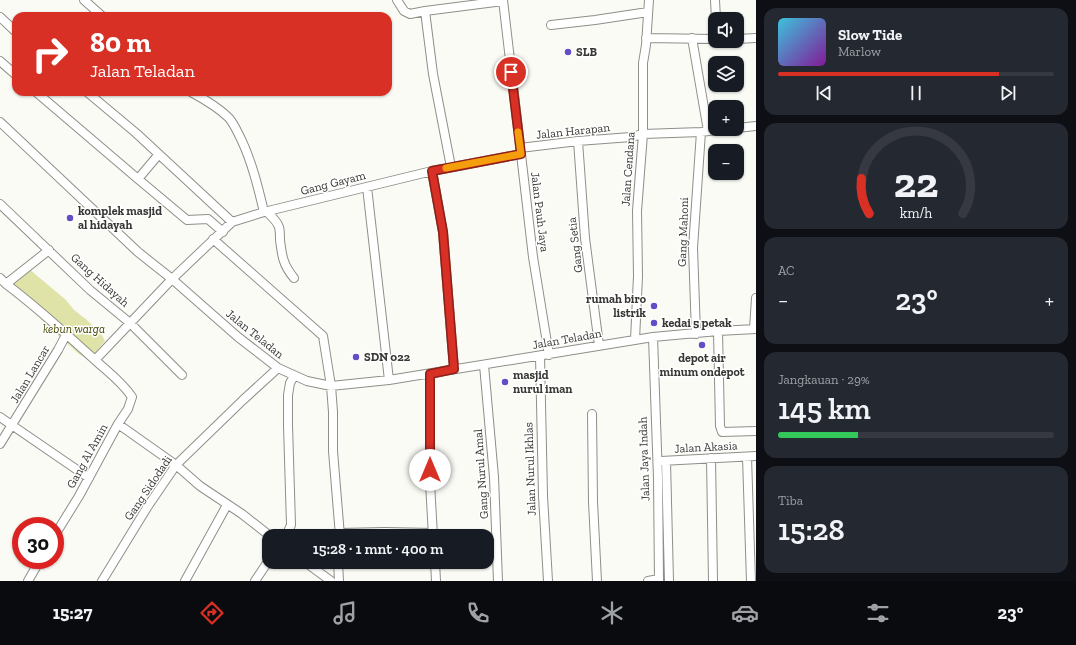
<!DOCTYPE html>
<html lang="id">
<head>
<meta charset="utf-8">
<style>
  body { margin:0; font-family:"Zilla Slab",serif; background:#242831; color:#f1f3f6; height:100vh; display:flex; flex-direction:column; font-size:15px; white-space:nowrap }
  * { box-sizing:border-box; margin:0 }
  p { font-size:13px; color:#9ea1a6 }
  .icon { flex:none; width:22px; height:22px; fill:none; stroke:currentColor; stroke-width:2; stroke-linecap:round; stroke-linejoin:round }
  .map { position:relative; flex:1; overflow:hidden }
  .panel { display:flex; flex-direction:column; gap:8px; padding:8px; background:#0d0f14; width:320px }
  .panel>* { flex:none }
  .hud { position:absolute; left:12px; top:12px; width:380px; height:84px; border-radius:12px; box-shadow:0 1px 3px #0004; background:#d93025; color:#fff; overflow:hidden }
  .buttons { position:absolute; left:708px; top:12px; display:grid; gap:8px }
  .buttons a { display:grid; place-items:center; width:36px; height:36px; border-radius:8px; background:#171b24; box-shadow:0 1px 3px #0004; font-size:20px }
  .speed { position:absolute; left:12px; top:517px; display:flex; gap:8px; font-size:20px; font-weight:700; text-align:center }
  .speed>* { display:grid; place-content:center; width:52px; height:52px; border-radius:50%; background:#171b24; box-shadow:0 1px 3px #0004; line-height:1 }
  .speed .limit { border:6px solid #d22; background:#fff; color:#111 }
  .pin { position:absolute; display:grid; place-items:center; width:34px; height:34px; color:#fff; margin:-17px; border:2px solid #fff; border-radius:50%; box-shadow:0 1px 4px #0007 }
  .me { position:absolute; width:44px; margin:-22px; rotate:0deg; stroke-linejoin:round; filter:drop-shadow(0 0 3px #0008) }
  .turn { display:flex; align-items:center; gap:14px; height:84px; padding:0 12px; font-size:18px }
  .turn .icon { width:52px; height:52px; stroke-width:2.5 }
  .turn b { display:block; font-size:28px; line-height:34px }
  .big { font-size:30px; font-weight:600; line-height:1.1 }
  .panel .widget { flex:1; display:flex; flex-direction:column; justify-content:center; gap:6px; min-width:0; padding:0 14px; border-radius:12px; background:#242831 }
  .panel .dial { align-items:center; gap:0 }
  .dial svg { height:104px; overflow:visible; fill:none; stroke:#363941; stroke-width:7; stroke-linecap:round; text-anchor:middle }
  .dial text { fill:#f1f3f6; stroke:none }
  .song { display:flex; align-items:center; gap:12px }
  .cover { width:48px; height:48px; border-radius:6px; background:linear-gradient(135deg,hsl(190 70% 55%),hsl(290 70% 35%)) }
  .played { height:4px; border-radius:2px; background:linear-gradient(90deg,#d93025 80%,#363941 80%) }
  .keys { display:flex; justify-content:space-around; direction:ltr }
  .heat { display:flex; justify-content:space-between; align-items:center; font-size:22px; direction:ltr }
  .charge { height:6px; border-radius:3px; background:linear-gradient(90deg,#34c759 29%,#363941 0) }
  .trip { position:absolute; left:262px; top:529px; width:232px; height:40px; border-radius:12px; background:#171b24; box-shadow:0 1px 3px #0004; font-weight:600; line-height:40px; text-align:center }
  .menu { display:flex; height:64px; justify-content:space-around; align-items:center; background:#090b0e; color:#9ea1a6 }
  .menu .icon { width:28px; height:28px }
  .menu .on { color:#d93025 }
  .menu b { font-size:18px; color:#f1f3f6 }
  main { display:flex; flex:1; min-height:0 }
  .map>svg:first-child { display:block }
</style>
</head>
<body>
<main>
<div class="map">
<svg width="756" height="581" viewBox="0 0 756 581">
  <rect width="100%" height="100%" fill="#fafbf5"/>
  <!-- green -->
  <path fill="#e0e3a8" d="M 29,269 L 66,300 L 74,310 L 87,320 L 102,335 L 105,341 L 89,360 L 79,354 L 51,329 L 7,285 Z"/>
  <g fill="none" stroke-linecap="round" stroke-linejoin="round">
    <defs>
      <path id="minor" d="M 84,0 L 102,16
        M 397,0 L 404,11 L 410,14 L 425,11 L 503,1
        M 503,0 L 533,257 L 549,355
        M 715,0 L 716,19
        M 425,11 L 433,74 L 451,167
        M 0,17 L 16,32
        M 551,25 L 595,20 L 648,12
        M 646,38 L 715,39
        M 692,38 L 708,131
        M 737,39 L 756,38
        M 0,61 L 16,75
        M 36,92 L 138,179
        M 87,92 L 136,133 L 232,222
        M 191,92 C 204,99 218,107 229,118 C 234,124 237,131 241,139 C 252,162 258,187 264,212
        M 0,122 L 138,252 L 172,279 L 238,337 L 278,368 L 307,381 L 331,386 L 389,380 L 653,337 L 718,331 L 756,329
        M 737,128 L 756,126
        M 578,141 L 585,238 L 599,345
        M 520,148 L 578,141 L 631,137 L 643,134 L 701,132 L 724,129
        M 159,154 L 138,179 L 187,220 L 208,219 L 223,232
        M 432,171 L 443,232 L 454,369
        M 367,187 L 389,380
        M 0,204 L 90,290 L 130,323 L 182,375
        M 267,212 C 271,216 277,221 279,227 C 280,231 280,235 280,240 C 282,256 283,265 294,278
        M 213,239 L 323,336 L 331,386 L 333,412 L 333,451 L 340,536
        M 0,278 L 6,284 L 49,250
        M 6,284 C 37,307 66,334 95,360 C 108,372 122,382 132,397 L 128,409 L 118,424 L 79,496 L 55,535
        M 754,329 L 756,298
        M 718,331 L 720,426 L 722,432 L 756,431
        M 696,334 L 693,248 L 701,132
        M 653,337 L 658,478 L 659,581
        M 635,340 L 638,276 L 637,211 L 643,134 L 643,63 L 646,45 L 649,0
        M 540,356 L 543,496 L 548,581
        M 95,360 L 172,279 L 232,222 L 264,212 L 432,171 L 521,154
        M 484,365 L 494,477 L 498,581
        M 430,374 L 430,483 L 433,536
        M 592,414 L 593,502 L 597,581
        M 0,417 L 89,478
        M 118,424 L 176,465 L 200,486 L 242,514 L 270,536
        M 0,444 L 58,350 L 66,335
        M 747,457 L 751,581
        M 711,458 L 713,581
        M 661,461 L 756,456
        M 666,461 L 669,581
        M 340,533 L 385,532 L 433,533
        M 286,536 L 291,525 L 288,425 L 288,395 L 290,383 L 294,376
        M 305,562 L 331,581
        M 338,562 L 339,581
        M 435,562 L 436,581
        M 28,581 L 40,560
        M 102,581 L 148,506 L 176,465 L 243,400 L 278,368
        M 185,581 L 227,505
        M 255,581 L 269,560
        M 648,581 L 659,579"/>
    </defs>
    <!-- minor casing -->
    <use href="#minor" stroke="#8f8f89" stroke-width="10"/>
    <!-- minor -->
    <use href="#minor" stroke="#fff" stroke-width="8"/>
  </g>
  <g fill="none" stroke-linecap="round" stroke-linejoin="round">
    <defs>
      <path id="route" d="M 430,470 L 430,374 L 454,369 L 443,232 L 432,171 L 521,154 L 511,72"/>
    </defs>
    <!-- route casing -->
    <use href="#route" stroke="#8d1f18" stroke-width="10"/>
    <!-- route -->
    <use href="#route" stroke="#d93025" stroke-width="7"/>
    <!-- slow -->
    <path stroke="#f59e0b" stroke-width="7" d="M 446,168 L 521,154 L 518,132"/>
  </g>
  <!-- markers -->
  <g fill="#654dc6" stroke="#fff" stroke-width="1.5">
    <circle cx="568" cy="52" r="4"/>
    <circle cx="70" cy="218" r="4"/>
    <circle cx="654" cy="306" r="4"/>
    <circle cx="654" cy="323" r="4"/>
    <circle cx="702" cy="345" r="4"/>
    <circle cx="356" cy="357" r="4"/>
    <circle cx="505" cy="382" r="4"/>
  </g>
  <g text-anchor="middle" stroke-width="3" stroke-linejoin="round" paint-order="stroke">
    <!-- poi labels -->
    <g font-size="12" font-weight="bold" fill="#373734" stroke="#fff" text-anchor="start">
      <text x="576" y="56">SLB</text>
      <text x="78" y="215">komplek masjid<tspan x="78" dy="14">al hidayah</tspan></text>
      <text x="646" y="303" text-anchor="end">rumah biro<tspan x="646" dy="14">listrik</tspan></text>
      <text x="662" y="327">kedai 5 petak</text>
      <text x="364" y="361">SDN 022</text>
      <text x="702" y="362" text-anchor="middle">depot air<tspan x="702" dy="14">minum ondepot</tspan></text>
      <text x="513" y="379">masjid<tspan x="513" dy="14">nurul iman</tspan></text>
    </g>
    <!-- street labels -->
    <g font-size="12" fill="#373734" stroke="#fff">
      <text transform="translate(573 131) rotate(-6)" y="4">Jalan Harapan</text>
      <text transform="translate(628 169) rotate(-86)" y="4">Jalan Cendana</text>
      <text transform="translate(333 183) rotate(-14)" y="4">Gang Gayam</text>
      <text transform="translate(540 212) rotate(83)" y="4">Jalan Pauh Jaya</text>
      <text transform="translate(683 232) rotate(-88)" y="4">Gang Mahoni</text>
      <text transform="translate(575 245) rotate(-97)" y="4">Gang Setia</text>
      <text transform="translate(100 280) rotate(42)" y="4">Gang Hidayah</text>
      <text transform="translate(255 334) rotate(39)" y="4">Jalan Teladan</text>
      <text transform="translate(567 339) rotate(-10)" y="4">Jalan Teladan</text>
      <text transform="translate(30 374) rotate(-59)" y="4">Jalan Lancar</text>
      <text transform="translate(706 447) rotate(-3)" y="4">Jalan Akasia</text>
      <text transform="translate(87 456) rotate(-61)" y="4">Gang Al Amin</text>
      <text transform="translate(644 459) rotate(-92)" y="4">Jalan Jaya Indah</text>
      <text transform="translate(530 469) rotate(-92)" y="4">Jalan Nurul Ikhlas</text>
      <text transform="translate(481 474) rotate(-94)" y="4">Gang Nurul Amal</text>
      <text transform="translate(148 488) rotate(-56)" y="4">Gang Sidodadi</text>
    </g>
    <!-- park labels -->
    <g font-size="12" font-style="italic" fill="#454603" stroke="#fff">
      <text x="74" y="333">kebun warga</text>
    </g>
  </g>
</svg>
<div class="buttons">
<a><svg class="icon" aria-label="sound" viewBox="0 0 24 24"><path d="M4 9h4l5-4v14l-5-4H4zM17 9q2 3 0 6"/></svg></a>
<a><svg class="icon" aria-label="layers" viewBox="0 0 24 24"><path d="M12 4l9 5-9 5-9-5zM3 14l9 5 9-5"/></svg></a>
<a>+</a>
<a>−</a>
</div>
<div class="speed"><div class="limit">30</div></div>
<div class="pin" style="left:511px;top:72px;background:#d93025"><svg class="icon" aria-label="arrive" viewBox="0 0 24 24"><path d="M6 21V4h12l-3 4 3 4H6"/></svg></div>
<svg class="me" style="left:430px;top:470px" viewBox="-20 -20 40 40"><circle r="19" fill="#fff"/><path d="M0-13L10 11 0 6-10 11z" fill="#d93025"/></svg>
<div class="trip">15:28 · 1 mnt · 400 m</div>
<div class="hud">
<div class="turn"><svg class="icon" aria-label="right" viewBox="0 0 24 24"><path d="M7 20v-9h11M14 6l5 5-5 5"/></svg><div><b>80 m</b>Jalan Teladan</div></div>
</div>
</div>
<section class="panel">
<div class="widget">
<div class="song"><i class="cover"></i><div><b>Slow Tide</b><p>Marlow</p></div></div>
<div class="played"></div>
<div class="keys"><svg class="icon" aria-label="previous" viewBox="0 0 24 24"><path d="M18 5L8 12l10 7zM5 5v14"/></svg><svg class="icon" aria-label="pause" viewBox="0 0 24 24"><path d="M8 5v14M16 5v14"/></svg><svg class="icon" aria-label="next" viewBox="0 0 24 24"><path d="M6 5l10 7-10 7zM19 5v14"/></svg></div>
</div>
<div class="widget dial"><svg viewBox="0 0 100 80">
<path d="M14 69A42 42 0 1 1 86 69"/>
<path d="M14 69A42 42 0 0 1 8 42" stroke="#d93025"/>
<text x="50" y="56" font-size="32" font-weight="700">22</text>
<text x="50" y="72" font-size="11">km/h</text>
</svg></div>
<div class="widget"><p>AC</p>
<div class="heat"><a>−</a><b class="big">23°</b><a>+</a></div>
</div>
<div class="widget"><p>Jangkauan · 29%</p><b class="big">145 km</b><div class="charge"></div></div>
<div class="widget"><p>Tiba</p><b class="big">15:28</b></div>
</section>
</main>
<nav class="menu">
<b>15:27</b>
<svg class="icon on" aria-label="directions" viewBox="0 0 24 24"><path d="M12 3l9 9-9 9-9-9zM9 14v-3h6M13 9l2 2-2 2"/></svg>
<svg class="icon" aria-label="music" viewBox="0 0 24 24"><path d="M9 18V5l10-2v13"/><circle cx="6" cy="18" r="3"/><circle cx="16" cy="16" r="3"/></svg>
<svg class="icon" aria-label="phone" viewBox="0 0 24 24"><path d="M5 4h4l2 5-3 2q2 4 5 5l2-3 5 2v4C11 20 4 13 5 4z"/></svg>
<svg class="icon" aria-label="climate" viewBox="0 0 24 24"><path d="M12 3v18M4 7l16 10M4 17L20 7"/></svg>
<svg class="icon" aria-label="car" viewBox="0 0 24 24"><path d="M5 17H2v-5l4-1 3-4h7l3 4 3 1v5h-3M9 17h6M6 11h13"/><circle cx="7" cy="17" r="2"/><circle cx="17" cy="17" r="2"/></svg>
<svg class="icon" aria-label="filters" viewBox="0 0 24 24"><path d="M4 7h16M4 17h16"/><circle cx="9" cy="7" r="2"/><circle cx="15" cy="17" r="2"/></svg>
<b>23°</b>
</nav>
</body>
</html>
